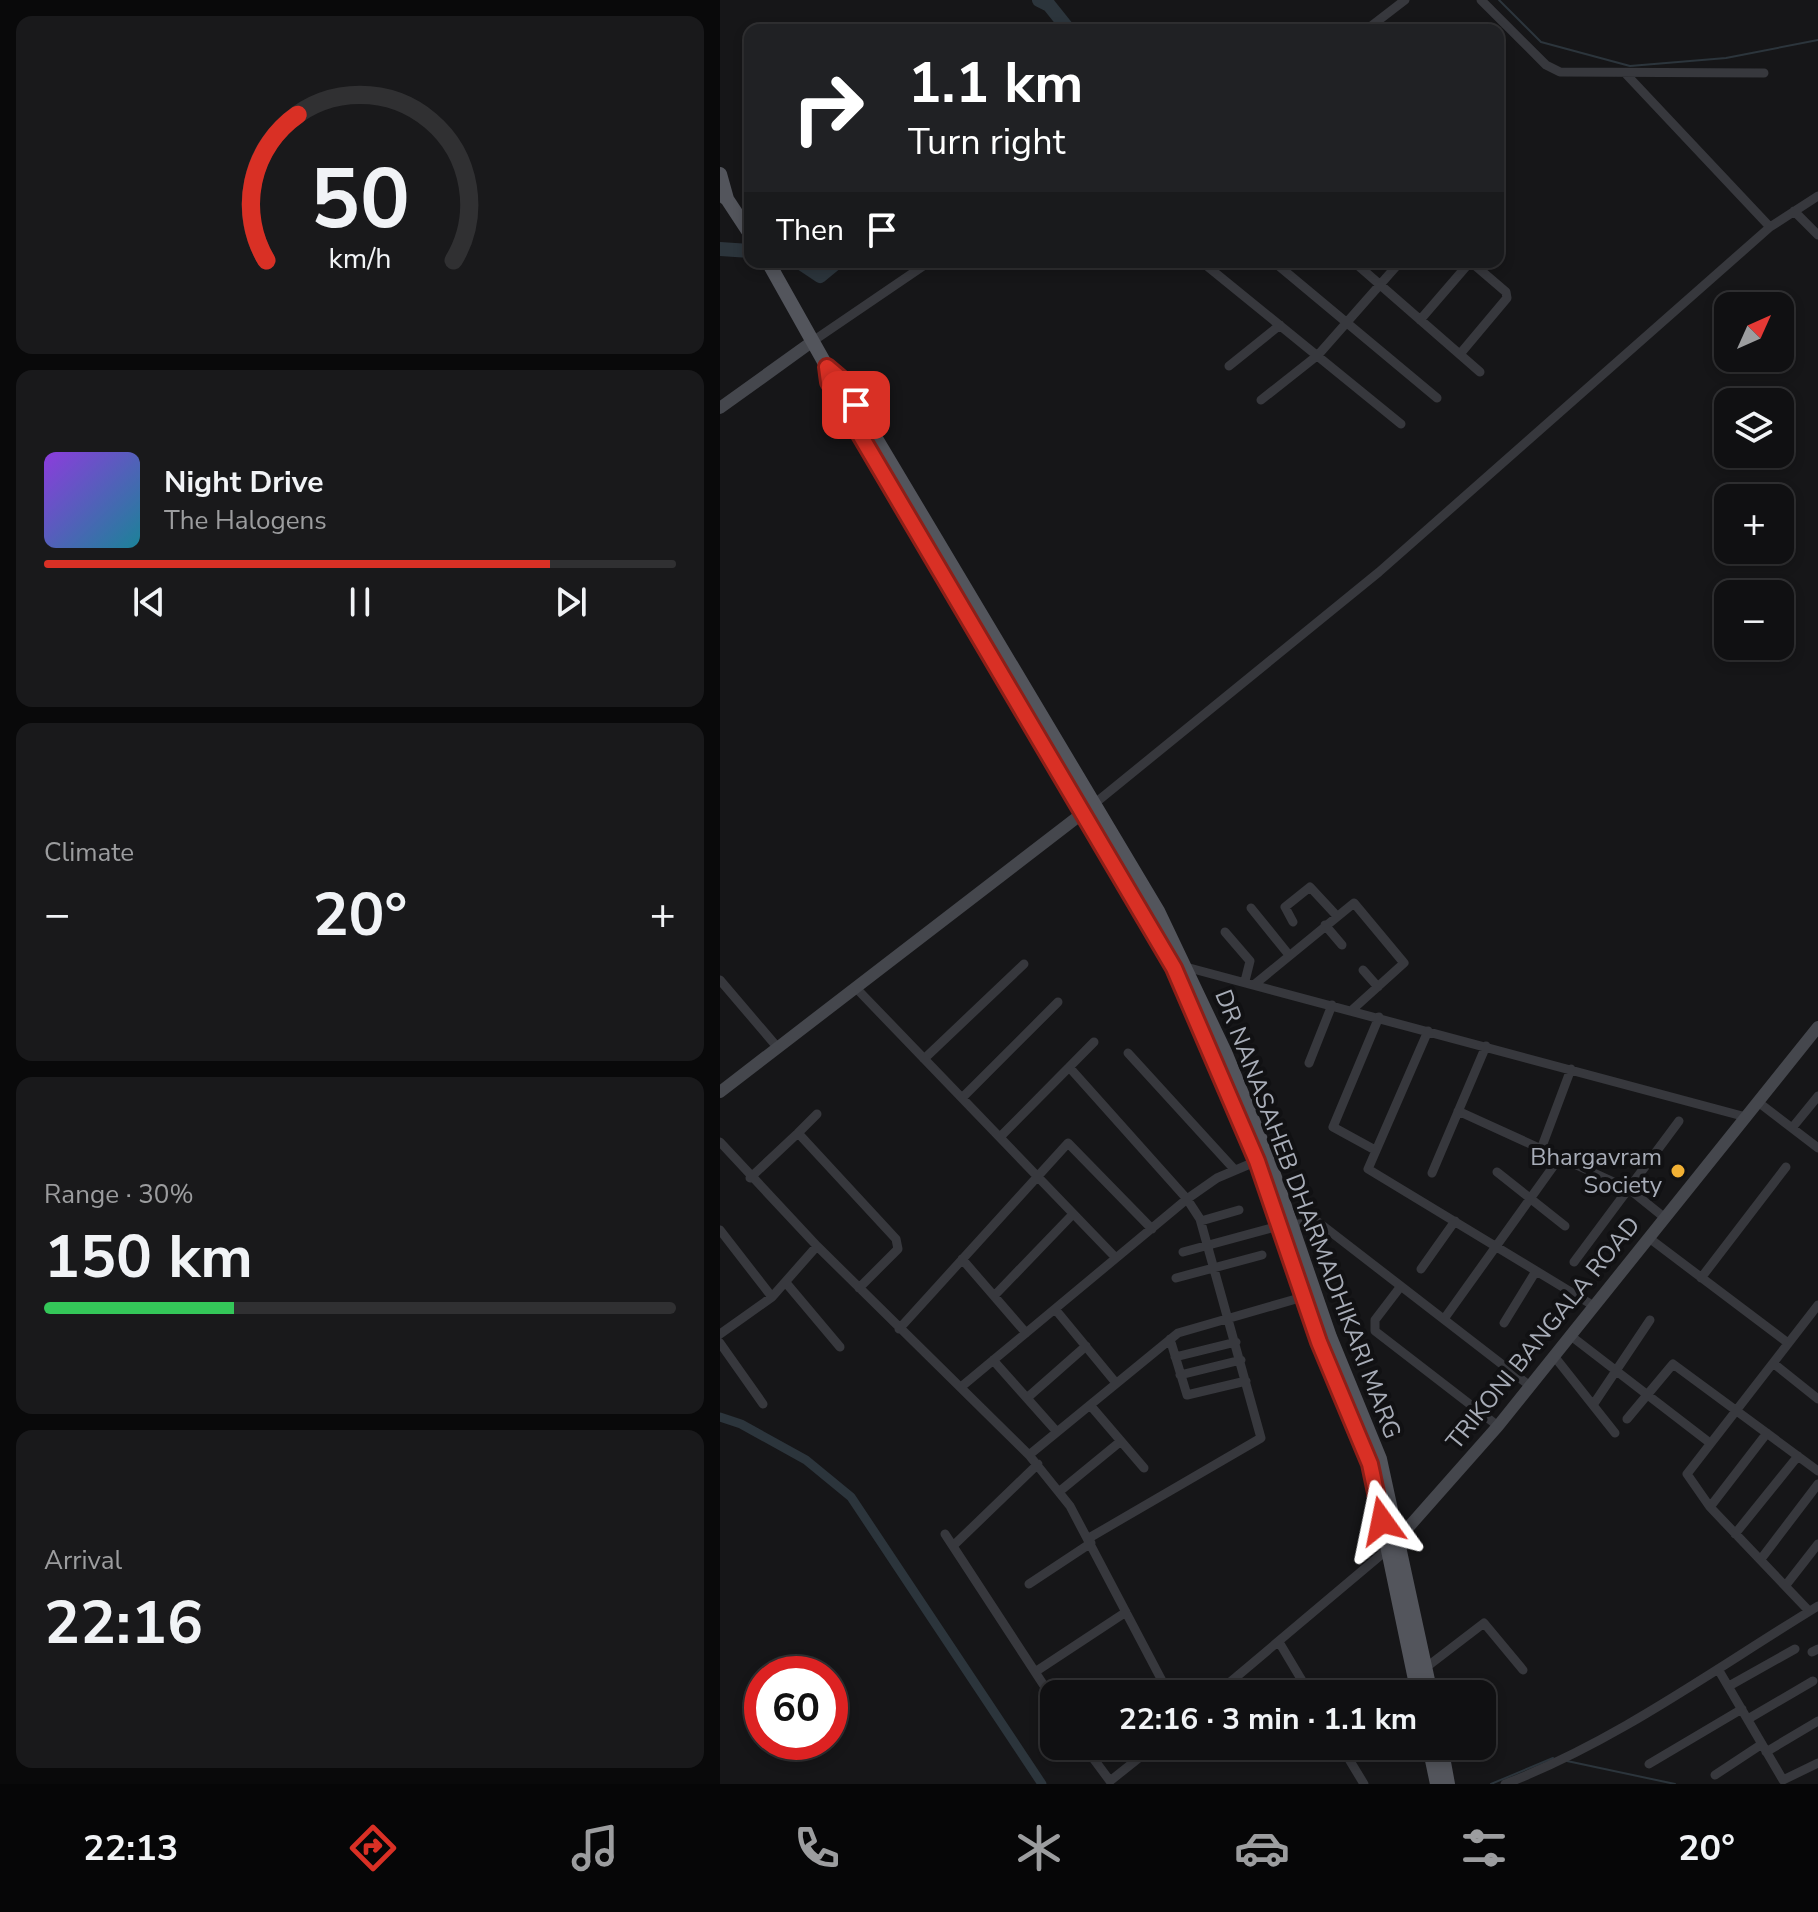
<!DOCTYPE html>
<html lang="en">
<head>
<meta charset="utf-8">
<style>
  body { margin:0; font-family:"Nunito Sans",sans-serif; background:#19191b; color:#f1f3f6; height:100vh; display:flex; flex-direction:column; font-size:30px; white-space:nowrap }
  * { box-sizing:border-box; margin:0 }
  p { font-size:26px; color:#9c9d9f }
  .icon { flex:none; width:44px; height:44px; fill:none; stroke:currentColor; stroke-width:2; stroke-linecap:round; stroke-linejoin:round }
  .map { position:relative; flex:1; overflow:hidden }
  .panel { display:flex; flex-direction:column; gap:16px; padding:16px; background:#09090a; width:720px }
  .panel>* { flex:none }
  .guide { position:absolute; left:24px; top:24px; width:760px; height:244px; border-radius:16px; box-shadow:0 4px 12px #0003,0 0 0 2px #303032; background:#202124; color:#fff; overflow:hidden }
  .needle { width:52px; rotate:45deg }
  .controls { position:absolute; left:994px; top:292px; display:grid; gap:16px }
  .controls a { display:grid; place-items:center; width:80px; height:80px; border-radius:16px; background:#101012; box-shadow:0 4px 12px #0003,0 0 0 2px #303032; font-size:40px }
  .speed { position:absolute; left:24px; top:1656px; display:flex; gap:16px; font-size:40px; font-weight:700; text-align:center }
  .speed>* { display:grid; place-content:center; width:104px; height:104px; border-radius:50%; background:#101012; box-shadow:0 4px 12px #0003,0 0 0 2px #303032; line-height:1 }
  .speed .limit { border:12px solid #d22; background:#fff; color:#111 }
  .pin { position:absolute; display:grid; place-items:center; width:68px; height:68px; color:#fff; margin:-34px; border-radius:16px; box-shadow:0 4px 12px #0006 }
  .me { position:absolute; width:88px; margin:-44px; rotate:348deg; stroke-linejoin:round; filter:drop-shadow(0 0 6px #0008) }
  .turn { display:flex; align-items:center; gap:28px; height:168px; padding:0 32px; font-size:36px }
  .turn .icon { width:104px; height:104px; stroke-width:2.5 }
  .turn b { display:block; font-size:56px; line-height:68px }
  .then { display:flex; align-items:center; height:76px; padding:0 32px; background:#0003; gap:16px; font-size:30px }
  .big { font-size:60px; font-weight:700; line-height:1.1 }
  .panel .tile { flex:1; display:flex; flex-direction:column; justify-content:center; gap:12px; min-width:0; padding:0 28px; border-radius:16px; background:#19191b }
  .panel .dial { align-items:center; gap:0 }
  .dial svg { height:208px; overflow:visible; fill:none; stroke:#303032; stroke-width:7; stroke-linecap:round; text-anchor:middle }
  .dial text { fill:#f1f3f6; stroke:none }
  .song { display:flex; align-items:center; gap:24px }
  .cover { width:96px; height:96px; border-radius:12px; background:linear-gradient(135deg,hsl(270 70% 55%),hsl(190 70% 35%)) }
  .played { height:8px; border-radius:4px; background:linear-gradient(90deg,#d93025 80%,#303032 80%) }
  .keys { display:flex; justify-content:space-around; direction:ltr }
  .heat { display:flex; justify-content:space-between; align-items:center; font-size:44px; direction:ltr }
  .charge { height:12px; border-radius:6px; background:linear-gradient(90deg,#34c759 30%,#303032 0) }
  .trip { position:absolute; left:320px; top:1680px; width:456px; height:80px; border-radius:16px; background:#101012; box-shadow:0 4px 12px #0003,0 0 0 2px #303032; font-weight:700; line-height:80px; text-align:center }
  .tab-bar { display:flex; height:128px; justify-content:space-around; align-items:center; background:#060607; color:#9c9d9f }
  .tab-bar .icon { width:56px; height:56px }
  .tab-bar .active { color:#d93025 }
  .tab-bar b { font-size:36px; color:#f1f3f6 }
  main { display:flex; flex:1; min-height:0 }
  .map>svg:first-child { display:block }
</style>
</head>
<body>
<main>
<section class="panel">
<div class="tile dial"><svg viewBox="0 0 100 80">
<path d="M14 69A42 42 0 1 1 86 69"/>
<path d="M14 69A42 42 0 0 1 26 13" stroke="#d93025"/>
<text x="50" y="56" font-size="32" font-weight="700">50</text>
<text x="50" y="72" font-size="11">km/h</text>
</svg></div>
<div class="tile">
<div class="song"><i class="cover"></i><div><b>Night Drive</b><p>The Halogens</p></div></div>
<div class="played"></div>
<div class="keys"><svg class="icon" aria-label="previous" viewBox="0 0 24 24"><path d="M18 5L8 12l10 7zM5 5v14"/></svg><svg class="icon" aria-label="pause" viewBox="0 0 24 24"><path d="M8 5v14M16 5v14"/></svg><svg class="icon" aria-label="next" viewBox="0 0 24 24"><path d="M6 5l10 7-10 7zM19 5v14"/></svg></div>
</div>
<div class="tile"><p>Climate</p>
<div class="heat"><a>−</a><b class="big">20°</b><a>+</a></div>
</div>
<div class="tile"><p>Range · 30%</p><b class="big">150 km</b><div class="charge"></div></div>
<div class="tile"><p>Arrival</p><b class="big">22:16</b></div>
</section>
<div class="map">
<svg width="1098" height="1784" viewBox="0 0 1098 1784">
  <rect width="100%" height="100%" fill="#161618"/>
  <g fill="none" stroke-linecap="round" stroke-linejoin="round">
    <!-- stream -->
    <path stroke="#2c353c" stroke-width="2" d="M 779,0 L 821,42 L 910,66 L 1006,58 L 1098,40
      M 847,1761 L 955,1784
      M 771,1784 L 833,1758"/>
    <!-- canal -->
    <path stroke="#2c353c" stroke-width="9" d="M 0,1417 L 21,1424 L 86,1460 L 131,1497 L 322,1784"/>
    <!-- river -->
    <path stroke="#2c353c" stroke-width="14" d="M 319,0 L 329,5 L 349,30
      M 0,249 L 30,251
      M 79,262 L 100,276 L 117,262"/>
    <!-- street -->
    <path stroke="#37383d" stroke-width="9" d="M 761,0 L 826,65 L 840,72 L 1044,73
      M 646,30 L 685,0
      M 905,73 L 1050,227
      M 1074,211 L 1098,235
      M 482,262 L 681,424
      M 554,262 L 717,398
      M 634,262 L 760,372
      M 700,320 L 750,262
      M 93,341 L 209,262
      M 740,354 L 787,298 L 786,292 L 751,262
      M 509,366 L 560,325
      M 541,400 L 598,355 L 680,262
      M 374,804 L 659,572 L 1050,227 L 1098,196
      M 531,908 L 569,955
      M 573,922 L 565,907 L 590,887 L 616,915
      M 605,925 L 622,945
      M 505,932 L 530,961 L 525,981
      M 462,966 L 1026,1117
      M 643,970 L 658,987
      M 0,980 L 58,1048
      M 535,984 L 634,903 L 684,963 L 632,1010
      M 136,988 L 396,1258
      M 708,1031 L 648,1169 L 874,1306
      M 408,1053 L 514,1169
      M 204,1059 L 304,964
      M 589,1063 L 612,1005
      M 349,1067 L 467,1199 L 480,1219 L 541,1438 L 369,1538
      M 242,1098 L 338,1002
      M 1038,1102 L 1098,1148
      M 738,1111 L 909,1189 L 945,1218
      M 1072,1128 L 1098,1096
      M 78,1133 L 97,1114
      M 280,1137 L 374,1042
      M 0,1142 L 97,1246 L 309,1455 L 350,1506 L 449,1694
      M 821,1149 L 851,1069
      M 655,1150 L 613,1127 L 659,1017
      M 777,1172 L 845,1226
      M 712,1173 L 766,1046
      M 30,1178 L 78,1133 L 176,1239 L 178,1249 L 139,1288
      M 481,1221 L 519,1210
      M 0,1230 L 52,1297 L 97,1246
      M 929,1238 L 1068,1343
      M 463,1252 L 559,1226 L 598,1222 L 810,1386
      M 242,1259 L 306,1333
      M 854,1262 L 959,1121
      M 701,1269 L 735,1221
      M 456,1278 L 542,1255
      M 981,1278 L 1066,1167
      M 67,1284 L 120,1347
      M 681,1286 L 655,1320 L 655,1331 L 778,1426
      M 274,1296 L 353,1214
      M 335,1309 L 396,1383
      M 724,1319 L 840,1157
      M 784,1323 L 816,1271
      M 179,1329 L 348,1143 L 432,1229
      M 0,1334 L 52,1297
      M 851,1336 L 990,1443
      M 450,1339 L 467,1395 L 526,1381
      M 0,1343 L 43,1404
      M 834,1356 L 895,1433
      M 455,1357 L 516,1342
      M 273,1360 L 337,1432
      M 1053,1363 L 1098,1399
      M 460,1375 L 521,1360
      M 241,1387 L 467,1199 L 497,1178 L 537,1161
      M 307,1398 L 366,1346
      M 370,1405 L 424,1468
      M 873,1405 L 930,1320
      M 907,1419 L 953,1364 L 1098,1471
      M 309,1455 L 458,1333 L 583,1297
      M 340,1491 L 401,1441
      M 990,1507 L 1047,1433
      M 225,1534 L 334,1701
      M 1015,1534 L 1078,1456
      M 234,1545 L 318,1464
      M 1041,1559 L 1098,1484
      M 309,1584 L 371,1543
      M 1066,1585 L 1098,1544
      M 1089,1611 L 990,1507 L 967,1474 L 1098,1305
      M 559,1642 L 590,1694
      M 1092,1652 L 1098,1649
      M 704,1669 L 764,1623 L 803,1670
      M 998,1669 L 1063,1780 L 1098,1763
      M 315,1672 L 406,1612
      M 1009,1686 L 1075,1649
      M 496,1694 L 668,1549
      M 1028,1719 L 1093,1681
      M 364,1746 L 390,1781 L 434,1746
      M 621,1746 L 644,1784
      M 1046,1752 L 1098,1721
      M 929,1764 L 1022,1709
      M 995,1775 L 1042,1744
      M 785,1784 C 897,1741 996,1668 1098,1606"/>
    <!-- secondary -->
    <path stroke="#45474d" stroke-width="12" d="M 0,408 L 93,341
      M 0,1092 L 368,809
      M 671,1547 L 778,1426 L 1098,1027"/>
    <!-- primary -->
    <path stroke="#53555c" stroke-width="14" d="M 0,174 L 7,199
      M 0,194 L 7,199 L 30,234
      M 48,262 L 107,367 L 109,382 L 454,968 L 537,1161 L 599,1342 L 650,1464 L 698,1694
      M 107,367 L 120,378 L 438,911 L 505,1052 L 548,1157 L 610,1337 L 660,1459 L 711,1694
      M 709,1746 L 717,1784
      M 721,1746 L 728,1784"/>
  </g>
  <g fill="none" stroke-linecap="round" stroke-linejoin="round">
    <defs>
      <path id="route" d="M 136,405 L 120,378 L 107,367 L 109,382 L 454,968 L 537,1161 L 599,1342 L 650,1464 L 662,1521"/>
    </defs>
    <!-- route casing -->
    <use href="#route" stroke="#8d1f18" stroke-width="20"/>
    <!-- route -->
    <use href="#route" stroke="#d93025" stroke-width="14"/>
  </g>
  <!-- markers -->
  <circle fill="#f2b134" stroke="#111113" stroke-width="3" cx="958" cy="1171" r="8"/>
  <g text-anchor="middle" stroke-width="8" stroke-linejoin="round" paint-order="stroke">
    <!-- poi labels -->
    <g font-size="24" fill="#a8adb8" stroke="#111113" text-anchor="end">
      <text x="942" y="1165">Bhargavram<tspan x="942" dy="28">Society</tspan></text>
    </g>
    <!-- street labels -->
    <g font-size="24" fill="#a8adb8" stroke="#111113">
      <text transform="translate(588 1214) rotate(69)" y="8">DR NANASAHEB DHARMADHIKARI MARG</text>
      <text transform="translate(823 1333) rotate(-51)" y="8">TRIKONI BANGALA ROAD</text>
    </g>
  </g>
</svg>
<div class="controls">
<a><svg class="needle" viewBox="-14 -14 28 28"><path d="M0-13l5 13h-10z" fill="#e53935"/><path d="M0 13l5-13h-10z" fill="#9c9d9f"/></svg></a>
<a><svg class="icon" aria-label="layers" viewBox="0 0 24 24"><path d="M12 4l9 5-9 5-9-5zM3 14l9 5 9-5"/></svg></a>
<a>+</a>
<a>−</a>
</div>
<div class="speed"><div class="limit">60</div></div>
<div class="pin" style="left:136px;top:405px;background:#d93025"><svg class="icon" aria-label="arrive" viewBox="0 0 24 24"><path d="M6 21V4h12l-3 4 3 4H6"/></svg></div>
<svg class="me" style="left:662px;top:1521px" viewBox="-20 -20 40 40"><path d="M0-17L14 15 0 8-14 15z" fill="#d93025" stroke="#fff" stroke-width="4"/></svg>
<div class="trip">22:16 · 3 min · 1.1 km</div>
<div class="guide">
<div class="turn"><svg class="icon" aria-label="right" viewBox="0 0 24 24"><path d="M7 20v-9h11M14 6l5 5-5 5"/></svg><div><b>1.1 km</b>Turn right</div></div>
<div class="then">Then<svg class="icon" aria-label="arrive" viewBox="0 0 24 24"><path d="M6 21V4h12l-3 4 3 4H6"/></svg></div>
</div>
</div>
</main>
<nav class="tab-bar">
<b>22:13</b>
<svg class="icon active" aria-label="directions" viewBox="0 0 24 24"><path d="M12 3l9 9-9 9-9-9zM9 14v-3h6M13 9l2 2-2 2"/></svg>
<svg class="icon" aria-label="music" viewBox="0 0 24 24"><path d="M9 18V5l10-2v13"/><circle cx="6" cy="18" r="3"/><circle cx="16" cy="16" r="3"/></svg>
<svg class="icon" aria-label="phone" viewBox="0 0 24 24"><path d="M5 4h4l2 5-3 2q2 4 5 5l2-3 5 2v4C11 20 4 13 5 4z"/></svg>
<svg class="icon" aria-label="climate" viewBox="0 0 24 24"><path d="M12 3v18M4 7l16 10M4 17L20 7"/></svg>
<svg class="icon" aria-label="car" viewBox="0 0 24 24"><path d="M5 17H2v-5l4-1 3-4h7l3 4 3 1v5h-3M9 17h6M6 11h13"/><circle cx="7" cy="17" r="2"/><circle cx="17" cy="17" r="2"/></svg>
<svg class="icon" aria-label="filters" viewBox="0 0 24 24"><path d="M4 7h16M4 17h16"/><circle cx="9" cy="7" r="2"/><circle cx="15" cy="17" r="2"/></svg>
<b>20°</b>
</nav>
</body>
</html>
